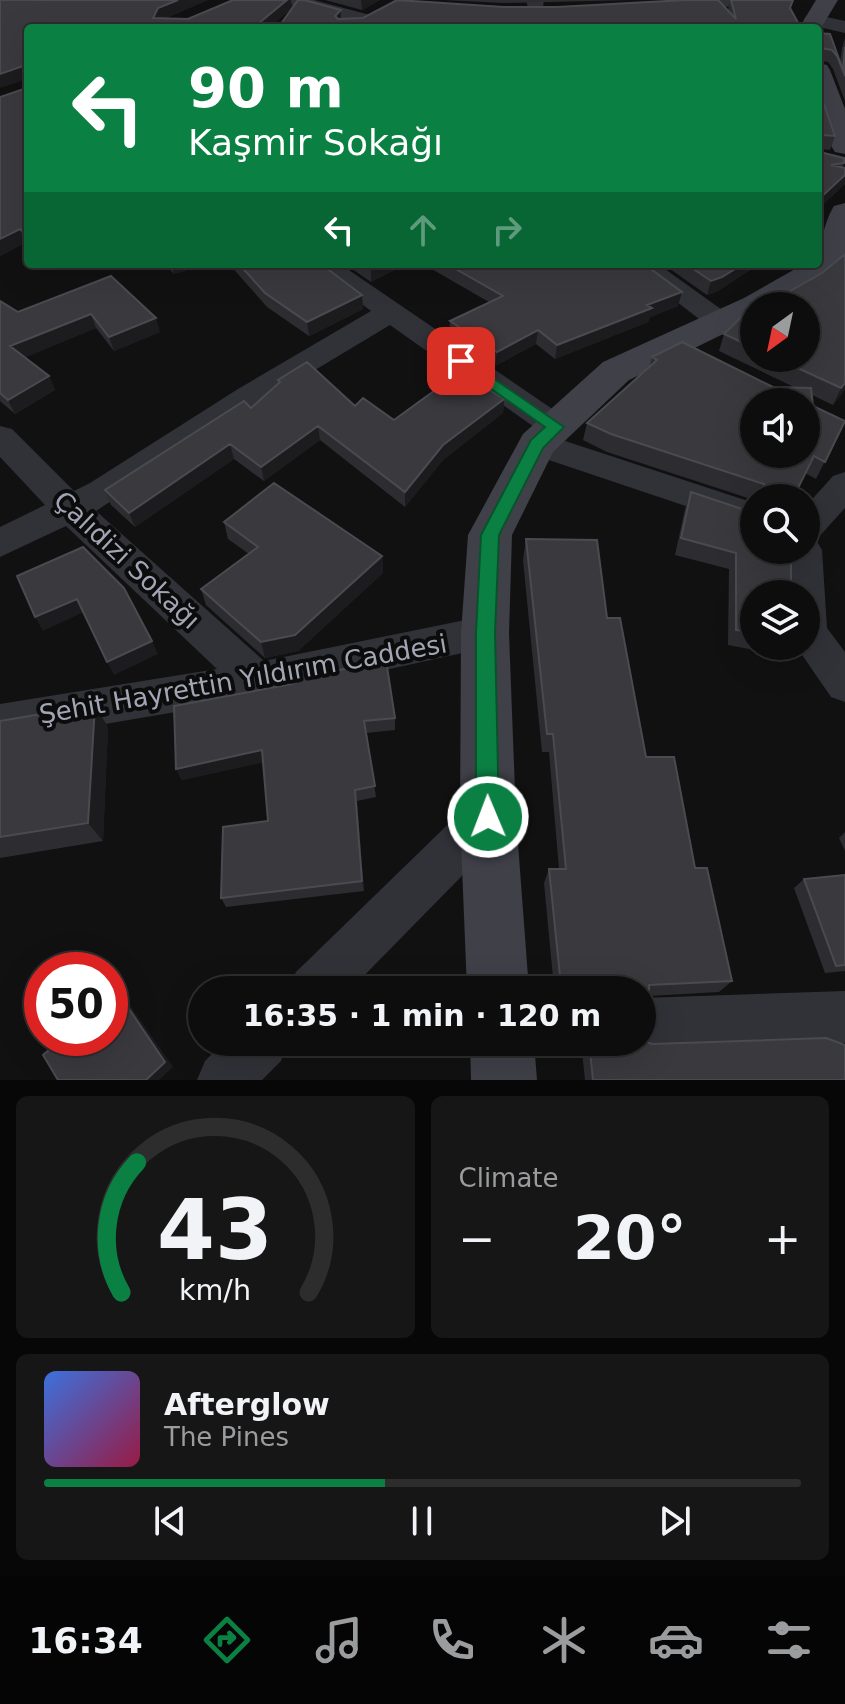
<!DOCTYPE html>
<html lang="en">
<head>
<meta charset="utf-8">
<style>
  body { margin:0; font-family:"DejaVu Sans",sans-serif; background:#161617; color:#f1f3f6; height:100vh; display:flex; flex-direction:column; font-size:30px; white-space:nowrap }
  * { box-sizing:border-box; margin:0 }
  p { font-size:26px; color:#9a9c9e }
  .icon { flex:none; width:44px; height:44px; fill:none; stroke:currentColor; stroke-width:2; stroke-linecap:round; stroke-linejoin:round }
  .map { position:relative; height:1080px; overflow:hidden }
  .side { display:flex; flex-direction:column; gap:16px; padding:16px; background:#070708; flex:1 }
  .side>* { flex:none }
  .top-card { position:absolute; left:24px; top:24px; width:798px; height:244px; border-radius:8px; box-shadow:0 8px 32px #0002,0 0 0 2px #2d2d2e; background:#0b8043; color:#fff; overflow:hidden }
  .needle { width:52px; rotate:213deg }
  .controls { position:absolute; left:740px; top:292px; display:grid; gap:16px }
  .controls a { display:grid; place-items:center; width:80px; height:80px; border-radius:50%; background:#0d0d0e; box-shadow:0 8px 32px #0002,0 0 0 2px #2d2d2e; font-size:40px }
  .speed { position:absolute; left:24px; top:952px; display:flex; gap:16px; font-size:40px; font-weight:700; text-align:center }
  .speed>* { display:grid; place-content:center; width:104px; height:104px; border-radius:50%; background:#0d0d0e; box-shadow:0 8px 32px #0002,0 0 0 2px #2d2d2e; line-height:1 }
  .speed .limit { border:12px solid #d22; background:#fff; color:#111 }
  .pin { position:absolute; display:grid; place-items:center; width:68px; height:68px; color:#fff; margin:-34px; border-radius:16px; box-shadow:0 4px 12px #0006 }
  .me { position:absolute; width:88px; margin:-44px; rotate:359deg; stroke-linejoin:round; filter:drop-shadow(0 0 6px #0008) }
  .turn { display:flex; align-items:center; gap:28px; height:168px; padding:0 32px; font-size:36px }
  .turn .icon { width:104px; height:104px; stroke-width:2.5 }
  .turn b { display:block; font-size:56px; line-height:68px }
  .lanes { display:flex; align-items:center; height:76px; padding:0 32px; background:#0003; justify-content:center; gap:40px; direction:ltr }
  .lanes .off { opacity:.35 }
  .big { font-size:60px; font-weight:700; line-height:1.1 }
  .side .tile { flex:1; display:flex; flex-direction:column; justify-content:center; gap:12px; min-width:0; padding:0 28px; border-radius:12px; background:#161617 }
  .side .dial { align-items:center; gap:0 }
  .dial svg { height:208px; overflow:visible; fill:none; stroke:#2d2d2e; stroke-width:7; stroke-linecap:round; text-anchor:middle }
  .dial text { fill:#f1f3f6; stroke:none }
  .song { display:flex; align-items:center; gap:24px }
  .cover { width:96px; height:96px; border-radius:12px; background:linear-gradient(135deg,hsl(220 70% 55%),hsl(340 70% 35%)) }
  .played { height:8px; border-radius:4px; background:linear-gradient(90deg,#0b8043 45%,#2d2d2e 45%) }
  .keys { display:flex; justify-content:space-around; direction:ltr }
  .heat { display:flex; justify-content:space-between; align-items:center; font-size:44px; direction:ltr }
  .side .tiles { flex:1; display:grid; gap:16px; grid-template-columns:1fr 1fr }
  .tile:last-child { grid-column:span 2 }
  .trip { position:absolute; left:188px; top:976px; width:468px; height:80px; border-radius:40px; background:#0d0d0e; box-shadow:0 8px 32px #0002,0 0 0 2px #2d2d2e; font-weight:700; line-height:80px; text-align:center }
  .menu { display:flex; height:128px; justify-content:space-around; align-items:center; background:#050506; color:#9a9c9e }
  .menu .icon { width:56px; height:56px }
  .menu .active { color:#0b8043 }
  .menu b { font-size:36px; color:#f1f3f6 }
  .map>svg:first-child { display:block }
</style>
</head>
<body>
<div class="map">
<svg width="845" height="1080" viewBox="0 0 845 1080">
  <rect width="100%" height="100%" fill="#111112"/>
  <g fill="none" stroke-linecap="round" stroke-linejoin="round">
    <!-- minor -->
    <path fill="#313238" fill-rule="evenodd" d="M 285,0 L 314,0 L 370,15 L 372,19 L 363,25 L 288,4 Z
      M 526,0 L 544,0 L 542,15 L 530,15 Z
      M 761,0 L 752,5 L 673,10 L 664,5 L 671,0 Z
      M 813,14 L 845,21 L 845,33 L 806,24 L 804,20 L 806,16 Z
      M 309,264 L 340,264 L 567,419 L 572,427 L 567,435 L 556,438 L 754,503 L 754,529 L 525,452 L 521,444 L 525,436 L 537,432 L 544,434 L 390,325 L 260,403 L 96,511 L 264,661 L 485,616 L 499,621 L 505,633 L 499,645 L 257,698 L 0,742 L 0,704 L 217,669 L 66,526 L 0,557 L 0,527 L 45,505 L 0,457 L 0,426 L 12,429 L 74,491 L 90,483 L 238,389 L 371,311 Z
      M 628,264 L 658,264 L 732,317 L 736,323 L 732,329 L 722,332 L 712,329 Z
      M 845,472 L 845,508 L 816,540 L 822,550 L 827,628 L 845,652 L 845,702 L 831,697 L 796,646 L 806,646 L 806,594 L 787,594 L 786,550 L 806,550 L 806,506 L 833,476 Z
      M 488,795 L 504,801 L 511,817 L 504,833 L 350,990 L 288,990 L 296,972 L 472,801 Z
      M 845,991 L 845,1043 L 642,1050 L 623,1042 L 642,1042 L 642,998 Z
      M 224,1042 L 288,1042 L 281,1061 L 262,1080 L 197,1080 L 205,1061 Z"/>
    <!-- secondary -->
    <path fill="#3f4048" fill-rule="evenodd" d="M 816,0 L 838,0 L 818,33 L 818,28 L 799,28 Z
      M 818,63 L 827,65 L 830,70 L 845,109 L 845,154 L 835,152 C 817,126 818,93 818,63 Z
      M 845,203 L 845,256 L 837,268 L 813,288 L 781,306 L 754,306 L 754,319 L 629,380 L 553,452 L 512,535 L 509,633 L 516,817 L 529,990 L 467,990 L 460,817 L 461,633 L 468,535 L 523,434 L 603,362 L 744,298 L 804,264 L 818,264 C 818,249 826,218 834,206 Z
      M 470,1042 L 534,1042 L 537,1080 L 471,1080 Z"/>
  </g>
  <!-- wall -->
  <path fill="#2d2c30" d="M 0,0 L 208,0 L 166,18 L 188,19 L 233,0 L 291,0 L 292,8 L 269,28 L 28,28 L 28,245 L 25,243 L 0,256 L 0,97 L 24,89 L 27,79 Z
    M 295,0 L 304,0 L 341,19 L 363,18 L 504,7 L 728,11 L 730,0 L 793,0 L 790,9 L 801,28 L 278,28 L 296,4 Z
    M 325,0 L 380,0 L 362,10 Z
    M 444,0 L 632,0 L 503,3 Z
    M 818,33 L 830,34 L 840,62 L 842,48 L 845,38 L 845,101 L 833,69 L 828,62 L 821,61 L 821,96 L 835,136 L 830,150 L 820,149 L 820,152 L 844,163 L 843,167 L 845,184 L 818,209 Z
    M 845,254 L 845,389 L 833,405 L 812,395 L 813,406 L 845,421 L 816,479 L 805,473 L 793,498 L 754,498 L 754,500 L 607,452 L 583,440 L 587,423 L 649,368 L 652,357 L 773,387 L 796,388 L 719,351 L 724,334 L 754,314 L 754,358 L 806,358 L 822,273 Z
    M 165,264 L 206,264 L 174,274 Z
    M 229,264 L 321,264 L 362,295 L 363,309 L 309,336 L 267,307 Z
    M 345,264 L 406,264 L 371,282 Z
    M 423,264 L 644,264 L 678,306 L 650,317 L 648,322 L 555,359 L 536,344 L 495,366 L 449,335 L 450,321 L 489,302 Z
    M 663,264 L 759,264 L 718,291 L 707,295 Z
    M 111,276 L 160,332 L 114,351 L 96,328 L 25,357 L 49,376 L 55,390 L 15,414 L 0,401 L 0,301 L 18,312 Z
    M 278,380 L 394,420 L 504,399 L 503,413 L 443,460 L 405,507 L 320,440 L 264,481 L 234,459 L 135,527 L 111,505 L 105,490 L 251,408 L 278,383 Z
    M 691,492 L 754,513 L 754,646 L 799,646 L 792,657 L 728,645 L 729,569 L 675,555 L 685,509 Z
    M 224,522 L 382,556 L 383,573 L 298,651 L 265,658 L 206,605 L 201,589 L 249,554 L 228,539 Z
    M 526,539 L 607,618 L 646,757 L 695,868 L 732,981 L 719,992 L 649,996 L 649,1030 L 642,1036 L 642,990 L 577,990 L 577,987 L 554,988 L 544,883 L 549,869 L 559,869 L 549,752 L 542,752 L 523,560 Z
    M 288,681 L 395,718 L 395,730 L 366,733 L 376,797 L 357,801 L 364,891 L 226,907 L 221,898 L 268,821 L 263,762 L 182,780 L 176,769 L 289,685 Z
    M 0,721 L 108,727 L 103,841 L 0,858 Z
    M 845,832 L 845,851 L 839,838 Z
    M 845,875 L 845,971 L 825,973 L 794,888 L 804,879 Z
    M 581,1042 L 642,1042 L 845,1080 L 585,1080 Z"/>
  <!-- shaded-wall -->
  <path fill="#1c1c1e" d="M 178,0 L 208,0 L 161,20 L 153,18 L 158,8 Z
    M 287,0 L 291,0 L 292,8 L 269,28 L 253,28 Z
    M 361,0 L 380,0 L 362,10 Z
    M 341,10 L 341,22 L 335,16 Z
    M 23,66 L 27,79 L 0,88 L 0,74 Z
    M 845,175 L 845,184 L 818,209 L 818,200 Z
    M 20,229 L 25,243 L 0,256 L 0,239 Z
    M 171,264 L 206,264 L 174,274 Z
    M 378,264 L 406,264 L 371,282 L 371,268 Z
    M 743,264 L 759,264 L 718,291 L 707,295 L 711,281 Z
    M 682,292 L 678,306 L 650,317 L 648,322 L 555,359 L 557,345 L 647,305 Z
    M 362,295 L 363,309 L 309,336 L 307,322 Z
    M 91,314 L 96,328 L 17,361 L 10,346 Z
    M 156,318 L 160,332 L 114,351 L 109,337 Z
    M 538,330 L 536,344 L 495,366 L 497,352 Z
    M 49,376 L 55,390 L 15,414 L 8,400 Z
    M 845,383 L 845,389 L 833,405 L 841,388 Z
    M 504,399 L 503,413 L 443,460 L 405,507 L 405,492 L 443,445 Z
    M 318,426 L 320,440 L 264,481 L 261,467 Z
    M 230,444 L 234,459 L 135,527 L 129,513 Z
    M 382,556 L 383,573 L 298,651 L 265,658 L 261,642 Z
    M 77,599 L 84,612 L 43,631 L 35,617 Z
    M 152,641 L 158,654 L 114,675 L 107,662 Z
    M 95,705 L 108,727 L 103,841 L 88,823 Z
    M 262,750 L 265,762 L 182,780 L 176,769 Z
    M 355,790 L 357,801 L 364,891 L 362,881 Z
    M 117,991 L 125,998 L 173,1067 L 159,1080 L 146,1080 Z"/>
  <!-- building -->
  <path fill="#39393e" stroke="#4a4a51" stroke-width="2" fill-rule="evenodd" d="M 0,0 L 178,0 L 158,8 L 153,18 L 188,19 L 233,0 L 287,0 L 253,28 L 28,28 L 28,72 L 27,72 L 23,66 L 0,74 Z
    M 298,0 L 304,0 L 341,10 L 335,16 L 338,19 L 363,18 L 397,0 L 504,7 L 557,7 L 685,0 L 718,0 L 736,19 L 731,0 L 793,0 L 790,8 L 801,28 L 278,28 Z
    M 818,33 L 830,34 L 843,70 L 845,47 L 845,76 L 837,56 L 832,50 L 820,48 L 821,96 L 835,136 L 821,135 L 820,152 L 844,158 L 844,163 L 831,165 L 845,168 L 845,175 L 818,200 Z
    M 28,79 L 28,236 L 20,229 L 0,239 L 0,97 L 24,89 L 27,80 Z
    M 845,254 L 845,383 L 841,388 L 776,358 L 806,358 L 806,306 L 775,306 L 792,290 L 822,273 Z
    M 239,264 L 321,264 L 362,295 L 307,322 L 265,293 Z
    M 365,264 L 378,264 L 371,268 Z
    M 447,264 L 644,264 L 682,292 L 647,305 L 652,308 L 557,345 L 538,330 L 497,352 L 450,321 L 503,296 Z
    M 686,264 L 743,264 L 722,277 L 711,281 Z
    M 111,276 L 156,318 L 109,337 L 91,314 L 10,346 L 49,376 L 8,400 L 0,393 L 0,301 L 18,312 Z
    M 746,312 L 754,314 L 754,348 L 724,334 Z
    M 682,342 L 773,387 L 811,388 L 813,406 L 845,421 L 825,462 L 814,456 L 793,498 L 764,498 L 764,484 L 611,434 L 587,423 L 657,360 L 652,357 ZM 754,402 L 806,402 L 806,454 L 754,454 Z
    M 307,362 L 355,406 L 363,398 L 394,420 L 460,372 L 504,399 L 443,445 L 405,492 L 318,426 L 261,467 L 230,444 L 129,513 L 105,490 L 244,401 L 251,408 L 280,382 L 278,380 Z
    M 274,483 L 382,556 L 295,635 L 261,642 L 201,589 L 258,547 L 224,522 Z
    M 691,492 L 754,513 L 754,550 L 791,550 L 791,590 L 798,592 L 799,594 L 754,594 L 754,633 L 736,630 L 736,553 L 681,538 Z
    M 526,539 L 597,540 L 607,618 L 620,618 L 646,757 L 674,757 L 695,868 L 707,868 L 732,981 L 649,985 L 649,1030 L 642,1030 L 642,990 L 585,990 L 584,976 L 560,976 L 549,869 L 566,869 L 553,734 L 547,734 Z
    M 83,547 L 124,588 L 152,641 L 107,662 L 77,599 L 35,617 L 17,576 Z
    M 386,660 L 395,718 L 364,721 L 375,786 L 355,790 L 362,881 L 221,898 L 223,827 L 268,821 L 262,750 L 176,769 L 174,706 L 292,684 L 288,681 Z
    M 95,705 L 88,823 L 0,837 L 0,721 Z
    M 845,875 L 845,965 L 836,966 L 804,879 Z
    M 117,991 L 165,1062 L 146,1080 L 58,1080 L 43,1055 L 63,1038 L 110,1038 L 110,997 Z
    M 826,1038 L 845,1045 L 845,1080 L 593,1080 L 589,1042 L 642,1042 L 642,1040 L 652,1044 Z"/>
  <!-- route -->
  <path fill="#0b8043" stroke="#07532c" stroke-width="2" d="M 461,356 L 564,427 L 543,448 L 499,535 L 495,633 L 499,817 L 496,825 L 488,828 L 480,825 L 476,817 L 476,633 L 481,535 L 531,440 L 545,427 L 456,364 L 454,361 Z"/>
  <g text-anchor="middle" stroke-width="8" stroke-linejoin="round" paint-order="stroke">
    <!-- street labels -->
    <g font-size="26" fill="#a1a5b4" stroke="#0c0c0d">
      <text transform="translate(127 560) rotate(43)" y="9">Çalıdizi Sokağı</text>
      <text transform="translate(243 679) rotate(-10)" y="9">Şehit Hayrettin Yıldırım Caddesi</text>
    </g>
  </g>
</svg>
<div class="controls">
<a><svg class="needle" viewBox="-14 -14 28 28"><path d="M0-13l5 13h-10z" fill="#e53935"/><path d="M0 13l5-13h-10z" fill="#9a9c9e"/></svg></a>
<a><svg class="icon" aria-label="sound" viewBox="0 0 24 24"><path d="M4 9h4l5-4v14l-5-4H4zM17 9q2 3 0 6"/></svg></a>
<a><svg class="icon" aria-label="search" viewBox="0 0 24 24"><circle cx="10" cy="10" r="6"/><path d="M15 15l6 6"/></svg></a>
<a><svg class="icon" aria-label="layers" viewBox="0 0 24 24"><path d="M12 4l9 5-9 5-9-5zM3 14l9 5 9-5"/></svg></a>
</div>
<div class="speed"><div class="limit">50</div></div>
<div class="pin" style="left:461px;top:361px;background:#d93025"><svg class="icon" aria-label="arrive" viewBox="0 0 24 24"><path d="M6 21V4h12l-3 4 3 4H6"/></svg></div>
<svg class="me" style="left:488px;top:817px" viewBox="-20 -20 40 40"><circle r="17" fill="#0b8043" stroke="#fff" stroke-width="3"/><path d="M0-11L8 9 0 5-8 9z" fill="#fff"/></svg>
<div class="trip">16:35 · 1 min · 120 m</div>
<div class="top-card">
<div class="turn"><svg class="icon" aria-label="left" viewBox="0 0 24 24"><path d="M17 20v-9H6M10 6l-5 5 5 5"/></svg><div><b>90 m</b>Kaşmir Sokağı</div></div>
<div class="lanes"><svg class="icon" aria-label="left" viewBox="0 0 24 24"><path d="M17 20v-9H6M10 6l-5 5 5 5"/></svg><svg class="icon off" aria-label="ahead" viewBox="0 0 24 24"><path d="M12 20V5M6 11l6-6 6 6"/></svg><svg class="icon off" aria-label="right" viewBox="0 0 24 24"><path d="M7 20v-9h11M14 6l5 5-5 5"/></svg></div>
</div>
</div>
<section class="side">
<div class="tiles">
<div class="tile dial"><svg viewBox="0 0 100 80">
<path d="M14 69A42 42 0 1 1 86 69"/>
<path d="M14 69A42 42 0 0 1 20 19" stroke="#0b8043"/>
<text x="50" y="56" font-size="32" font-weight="700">43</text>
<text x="50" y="72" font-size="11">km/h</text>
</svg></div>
<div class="tile"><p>Climate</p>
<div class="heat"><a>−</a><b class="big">20°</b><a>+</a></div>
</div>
<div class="tile">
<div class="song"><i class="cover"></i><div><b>Afterglow</b><p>The Pines</p></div></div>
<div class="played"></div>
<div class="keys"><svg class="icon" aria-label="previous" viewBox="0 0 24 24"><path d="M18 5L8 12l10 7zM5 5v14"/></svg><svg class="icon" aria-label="pause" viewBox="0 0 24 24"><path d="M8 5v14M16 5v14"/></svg><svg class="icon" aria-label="next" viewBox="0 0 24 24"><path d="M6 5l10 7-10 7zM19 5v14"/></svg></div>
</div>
</div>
</section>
<nav class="menu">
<b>16:34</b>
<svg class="icon active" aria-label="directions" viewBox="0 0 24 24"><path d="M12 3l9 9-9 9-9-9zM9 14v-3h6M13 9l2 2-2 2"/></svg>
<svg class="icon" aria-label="music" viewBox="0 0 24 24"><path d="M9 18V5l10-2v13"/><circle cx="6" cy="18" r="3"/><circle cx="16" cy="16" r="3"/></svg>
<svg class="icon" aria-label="phone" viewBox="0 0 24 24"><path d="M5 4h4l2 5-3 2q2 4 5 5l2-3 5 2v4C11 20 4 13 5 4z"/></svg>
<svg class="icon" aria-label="climate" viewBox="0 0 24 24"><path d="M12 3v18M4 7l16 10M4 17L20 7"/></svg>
<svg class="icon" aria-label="car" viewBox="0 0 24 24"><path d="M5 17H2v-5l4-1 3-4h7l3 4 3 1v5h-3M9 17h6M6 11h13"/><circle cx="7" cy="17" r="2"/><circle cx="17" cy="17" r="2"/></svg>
<svg class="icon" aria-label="filters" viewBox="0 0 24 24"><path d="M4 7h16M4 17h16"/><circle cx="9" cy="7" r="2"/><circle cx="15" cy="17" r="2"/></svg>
</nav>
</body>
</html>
